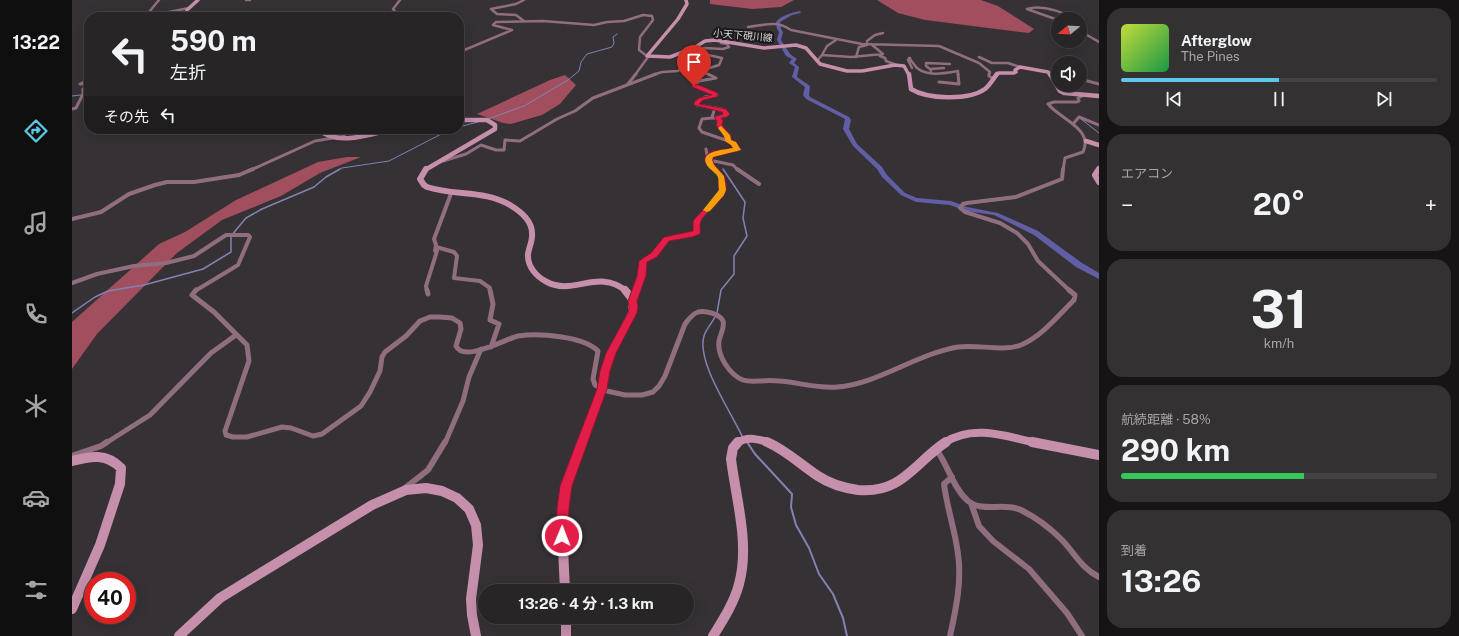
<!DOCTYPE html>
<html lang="ja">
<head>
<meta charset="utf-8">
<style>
  body { margin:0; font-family:"Public Sans","Noto Sans JP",sans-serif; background:#343133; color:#f1f3f6; height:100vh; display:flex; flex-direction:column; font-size:15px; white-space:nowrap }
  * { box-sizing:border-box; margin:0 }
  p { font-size:13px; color:#a5a5a7 }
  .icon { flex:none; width:22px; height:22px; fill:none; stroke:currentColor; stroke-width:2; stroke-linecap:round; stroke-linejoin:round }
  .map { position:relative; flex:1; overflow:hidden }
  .side { display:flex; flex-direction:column; gap:8px; padding:8px; background:#161415; width:360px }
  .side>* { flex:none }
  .top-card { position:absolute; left:12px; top:12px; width:380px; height:122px; border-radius:16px; box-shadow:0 4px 16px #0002,0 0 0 1px #444244; background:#282527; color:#f1f3f6; overflow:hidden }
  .needle { width:26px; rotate:252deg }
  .buttons { position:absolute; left:979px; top:12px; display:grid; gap:8px }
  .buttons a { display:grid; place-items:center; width:36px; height:36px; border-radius:50%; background:#282527; box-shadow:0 4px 16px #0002,0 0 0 1px #444244; font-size:20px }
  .speed { position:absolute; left:12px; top:572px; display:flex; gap:8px; font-size:20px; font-weight:700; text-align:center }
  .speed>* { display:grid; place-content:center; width:52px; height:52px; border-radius:50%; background:#282527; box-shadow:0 4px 16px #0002,0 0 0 1px #444244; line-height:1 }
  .speed .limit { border:6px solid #d22; background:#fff; color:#111 }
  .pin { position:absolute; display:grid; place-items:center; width:34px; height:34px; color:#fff; margin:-41px -17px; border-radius:50% 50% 50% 0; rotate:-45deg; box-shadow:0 0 4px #0007 }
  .pin .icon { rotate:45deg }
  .me { position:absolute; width:44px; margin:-22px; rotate:1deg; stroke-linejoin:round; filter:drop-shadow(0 0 3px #0008) }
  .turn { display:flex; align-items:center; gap:14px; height:84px; padding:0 20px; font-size:18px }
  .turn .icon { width:52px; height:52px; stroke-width:2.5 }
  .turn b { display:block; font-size:28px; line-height:34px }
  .then { display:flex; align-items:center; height:38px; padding:0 20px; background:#0003; gap:8px; font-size:15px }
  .big { font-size:30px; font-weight:700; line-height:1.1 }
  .side .widget { flex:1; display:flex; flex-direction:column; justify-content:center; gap:6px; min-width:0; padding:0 14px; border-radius:16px; background:#343133 }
  .side .dial { align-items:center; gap:0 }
  .dial b { font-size:52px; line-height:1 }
  .song { display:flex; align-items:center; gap:12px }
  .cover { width:48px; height:48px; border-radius:6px; background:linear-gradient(135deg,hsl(70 70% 55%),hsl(140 70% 35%)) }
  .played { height:4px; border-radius:2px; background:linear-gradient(90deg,#5cc7e7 50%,#444244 50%) }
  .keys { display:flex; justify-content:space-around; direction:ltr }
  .heat { display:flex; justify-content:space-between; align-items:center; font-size:22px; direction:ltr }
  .charge { height:6px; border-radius:3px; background:linear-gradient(90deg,#34c759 58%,#444244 0) }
  .trip { position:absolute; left:406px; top:584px; width:216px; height:40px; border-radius:20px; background:#282527; box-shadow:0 4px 16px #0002,0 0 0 1px #444244; font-weight:700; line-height:40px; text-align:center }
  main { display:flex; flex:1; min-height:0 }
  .dock { display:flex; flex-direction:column; width:72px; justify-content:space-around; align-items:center; background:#100f10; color:#a5a5a7 }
  .dock .icon { width:28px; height:28px }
  .dock .on { color:#5cc7e7 }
  .dock b { font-size:18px; color:#f1f3f6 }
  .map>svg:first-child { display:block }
</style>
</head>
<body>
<main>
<nav class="dock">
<b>13:22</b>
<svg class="icon on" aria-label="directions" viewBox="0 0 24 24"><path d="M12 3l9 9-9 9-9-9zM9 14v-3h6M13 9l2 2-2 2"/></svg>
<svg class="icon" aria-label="music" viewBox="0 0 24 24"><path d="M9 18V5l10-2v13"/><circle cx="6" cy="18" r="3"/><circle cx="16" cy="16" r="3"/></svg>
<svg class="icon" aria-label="phone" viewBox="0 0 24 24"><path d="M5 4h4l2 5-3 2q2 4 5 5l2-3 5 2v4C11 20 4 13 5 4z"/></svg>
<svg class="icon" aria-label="climate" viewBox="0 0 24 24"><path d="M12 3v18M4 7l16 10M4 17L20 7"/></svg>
<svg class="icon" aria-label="car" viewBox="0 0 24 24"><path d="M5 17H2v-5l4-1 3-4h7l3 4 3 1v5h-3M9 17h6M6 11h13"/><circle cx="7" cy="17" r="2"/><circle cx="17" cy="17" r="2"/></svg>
<svg class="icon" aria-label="filters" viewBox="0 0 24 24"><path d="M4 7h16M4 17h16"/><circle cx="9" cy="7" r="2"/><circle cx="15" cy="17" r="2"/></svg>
</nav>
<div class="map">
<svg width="1027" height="636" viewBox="0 0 1027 636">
  <rect width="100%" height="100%" fill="#353134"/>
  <!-- forest -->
  <path fill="#a14e5f" d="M 638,0 L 722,0 L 709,7 L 680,9 L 638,4 Z
    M 805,0 L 909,0 L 926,6 L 962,29 L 957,33 L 853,20 L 826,13 Z
    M 493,75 L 504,85 L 488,104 L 470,115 L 439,124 L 431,123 L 405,114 L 478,80 Z
    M 275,157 L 289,157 L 248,173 L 209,196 L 150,220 L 105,253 L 25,334 L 0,369 L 0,322 L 87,244 L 113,232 L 164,200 L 246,162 Z"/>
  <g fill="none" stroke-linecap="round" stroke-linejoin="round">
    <!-- stream-far2 -->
    <path stroke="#8482b4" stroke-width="1" d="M 0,96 L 17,94
      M 416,119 L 452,106 L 496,80 L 507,71 L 509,62 L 515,54 L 540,47 L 542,43 L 541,37 L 545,34
      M 1009,119 L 1027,133
      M 387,127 L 406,122
      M 266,170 L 270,168 L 317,161 L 379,129"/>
    <!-- stream-far1 -->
    <path stroke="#8482b4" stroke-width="1.5" d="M 0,313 L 23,297 L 36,291 L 72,285 L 131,269 L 159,252 L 159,236 L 174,218 L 190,209 L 242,187 L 254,177 L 268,169
      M 645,313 L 649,290 L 662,274 L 662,256 L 675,236 L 671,218 L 673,202 L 651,169
      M 643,317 C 640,323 634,329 632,336 C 624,362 660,413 671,438"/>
    <!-- stream -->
    <path stroke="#8482b4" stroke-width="2" d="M 675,442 L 683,454 L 720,494 L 719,507 L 724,525 L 737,548 L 747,574 L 761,594 L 771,618 L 775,636"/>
    <!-- river -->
    <path fill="#615ea5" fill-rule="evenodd" d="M 728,11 L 729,13 L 720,15 L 708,22 L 709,29 L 711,32 L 709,40 L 718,54 L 725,59 L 722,63 L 727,67 L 725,77 L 738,86 L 737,95 L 738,97 L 777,117 L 779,120 L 777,129 L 785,144 L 810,167 L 815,175 L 833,193 L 845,198 L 879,201 L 895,207 L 926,213 L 966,231 L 1010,263 L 1027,273 L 1027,279 L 1004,267 L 962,235 L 922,215 L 894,211 L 878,205 L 844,202 L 829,195 L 810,177 L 805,169 L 781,146 L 771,129 L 773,119 L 734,99 L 731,95 L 733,87 L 720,77 L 723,67 L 717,63 L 720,59 L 714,56 L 705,40 L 707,32 L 705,29 L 704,22 C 710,15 719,13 728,11 Z"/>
    <!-- street-far4 -->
    <path stroke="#916e7f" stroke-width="2.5" d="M 174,0 L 178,0
      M 452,0 L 444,4 L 419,9 L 425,14 L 444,15 L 452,21
      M 955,9 C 971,4 990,12 1004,19
      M 955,9 L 986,20
      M 73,17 L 87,0
      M 85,17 L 92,13 L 117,8
      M 303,17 L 314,17
      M 316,17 L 326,15 L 321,9 L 328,0
      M 676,27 C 693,25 704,20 719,30 L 790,44 L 867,46 L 907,63 L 918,72 L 917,75
      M 1008,31 L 1027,42
      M 390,51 L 440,30 L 421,25 L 424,22 L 471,21 L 522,25 L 535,22 L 552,21 L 571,15 L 580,16 L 581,20 L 568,37 L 567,50 L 575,56
      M 750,55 L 755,46 L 764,40
      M 808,56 L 813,58 L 814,61 L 822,64
      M 784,57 L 787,47 L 795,45 L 795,41 L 803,35 L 811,33
      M 907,57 L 920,63 L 936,63 L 948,67
      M 837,58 C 840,61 842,65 845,68 C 856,77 874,73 886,71 L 886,75
      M 838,58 L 836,60 L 840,68
      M 745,61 L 750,55 L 779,57 L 811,54 L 799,44
      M 858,69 L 854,66 L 854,63 L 878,64
      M 859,71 L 858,69 L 872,68
      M 976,72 L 986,74
      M 563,75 L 576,57
      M 581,75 L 590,72 L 606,71 L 629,54
      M 638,75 L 628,71 L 647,65 L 650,58 L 627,53 L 632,48 L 651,49 L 657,47 L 655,44 L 649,43"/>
    <!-- street-far3 -->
    <path stroke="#916e7f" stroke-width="3" d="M 636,74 L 644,78 L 627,81 L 622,85 L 645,95 L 633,97 L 624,103 L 625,105 L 650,109 L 655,114 L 650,117 L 630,119 L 627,128 L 630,132 L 662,143 L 665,150 L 640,154 L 637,161 L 643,170
      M 917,74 L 917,76 L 922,79
      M 1008,79 L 1027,84
      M 17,80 L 8,84 L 17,84
      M 867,82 L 887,84 L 886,74
      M 555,85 L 564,74
      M 0,109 L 4,108 L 11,94 L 11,89 L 17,87
      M 640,117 L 642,111
      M 645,117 L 648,121 L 647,125 L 656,136 L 656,141
      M 1001,124 L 1007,117 L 1027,125
      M 321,131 L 329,129
      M 273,137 L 270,137 L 277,129
      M 634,149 L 635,155 L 638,156
      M 637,160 L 661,165 L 666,170
      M 371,161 L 394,154 L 409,145 L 424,150 L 432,150 L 433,140 L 448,141 L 485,119 L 503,111 L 521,98 L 584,74
      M 179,170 L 243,141 L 261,138
      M 991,170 L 993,158 L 1011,152 C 1022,129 988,119 976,104 L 982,102 L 1005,102 L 1007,101 L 1006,98 L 1010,96"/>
    <!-- street-far2 -->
    <path stroke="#916e7f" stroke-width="4" d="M 665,169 L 687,184
      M 991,169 L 990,179 L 944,197 L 895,203 L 891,204 L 888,208 L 893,212 L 928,223 L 945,233 L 956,244 L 966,261 L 998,291
      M 0,219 L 29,212 L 57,194 L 83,185 L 95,182 L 122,182 L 167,175 L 181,169
      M 364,247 L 382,252 L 385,256 L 382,278 L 408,281 L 418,288 L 418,291
      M 0,283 L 25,274 L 62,266 L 94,263 L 122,256 L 154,235 L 176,235 L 178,237 L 166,265 L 123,291
      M 355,291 L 354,286 L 365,251 L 363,251 L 364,245 L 362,239 L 380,191
      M 565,291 L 570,276 L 571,261 L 582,255 L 595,239 L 620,235 L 625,232 L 625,221 C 639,206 662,190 643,169"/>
    <!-- street-far1 -->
    <path stroke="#916e7f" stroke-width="5" d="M 124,290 L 120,295 L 142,312 L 175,345 L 177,361 L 153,431 L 154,435 L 161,437 L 175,437 L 210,427 L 219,428 L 241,436 L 250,434 L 289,406 L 298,392 L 308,371 L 310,357 L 313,352 L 334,336 L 348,321 L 358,317 L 368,317 L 380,318 L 388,323 L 389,329 L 384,346 C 392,363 433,339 446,336 C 467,333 511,336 526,351 L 521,379 L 523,385 L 535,391 L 553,395 L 570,395 L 581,392 L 587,386 L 593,376 L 613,324 C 617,319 620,314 626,312 C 633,310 648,314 651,321 C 653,327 648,335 647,341 C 645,356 658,375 671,380 C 677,382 684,381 689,381 C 715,378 739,389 765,387 C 806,384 844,354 886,347 C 905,344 931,352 949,345 C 970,336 986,316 1002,300 L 1003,295 L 997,290
      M 355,290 L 356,294
      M 418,290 L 421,304 L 418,320 L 427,324 L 419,347
      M 561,301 L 565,290
      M 34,443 L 78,415 L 139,353 L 164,335
      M 373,443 L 391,401 L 397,377 L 409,349"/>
    <!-- street -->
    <path stroke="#916e7f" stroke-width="6" d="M 864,449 C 876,465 881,488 896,501 C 911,513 932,502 949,510 C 963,517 978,528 989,539 C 1002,552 1009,568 1027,577
      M 0,456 L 29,446 L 35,442
      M 333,488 L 356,470 L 373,442
      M 899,503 L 907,526 L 921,541 L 957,569 L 995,613 L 1010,636
      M 878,636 C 884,609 890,581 886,554 C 883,530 875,508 872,484 L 880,477"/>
    <!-- secondary-far4 -->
    <path stroke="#c68fab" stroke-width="3.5" d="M 614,0 L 615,4 L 606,19 L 575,56 L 598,57 L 622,48 L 633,41 L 643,40 L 692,48 L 724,45 L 734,48 L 748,64 L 775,71 L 790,71 L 823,65 L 832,66 L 837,75
      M 114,17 L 115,10 L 126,0
      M 924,75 L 927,73 L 942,73 L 944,72 L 943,70 L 948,67 L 976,72 L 978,75"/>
    <!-- secondary-far3 -->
    <path stroke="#c68fab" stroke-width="4.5" d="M 837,74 L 839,89 C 855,99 896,101 913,89 C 918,85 921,79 925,74
      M 978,74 L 988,91 L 992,93 L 1027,96
      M 246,129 C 265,147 299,134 321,129
      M 1014,141 L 1027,145
      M 353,170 L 423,129 L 423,125 L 415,120 L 387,120"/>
    <!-- secondary-far2 -->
    <path stroke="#c68fab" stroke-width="6" d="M 354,169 L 348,179 L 352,185 L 355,187 C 383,196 413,190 438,205 C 448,211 460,221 460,233 C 461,240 457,247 456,254 C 455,267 465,277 475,282 C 501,296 527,268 554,291
      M 1027,169 L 1023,175 L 1027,182"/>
    <!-- secondary-far1 -->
    <path stroke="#c68fab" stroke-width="8" d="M 510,443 L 530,389 L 533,371 L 539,353 L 560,313 L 560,299 L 553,290
      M 665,443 C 675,436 687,439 698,443
      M 872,443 C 900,424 934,436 964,443"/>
    <!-- secondary -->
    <path stroke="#c68fab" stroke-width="10" d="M 695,442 C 714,450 729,465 746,476 C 758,484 772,488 786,490 C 830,494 842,463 874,442
      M 960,442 L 1027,455
      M 0,461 C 19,456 34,453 49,468 L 48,484 L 28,545 L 0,609
      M 493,591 L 490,526 L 494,485 L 510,442
      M 494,617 L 494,636
      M 107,636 L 148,598 L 300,505 L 334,490 L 354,488 L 370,491 L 385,498 L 397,509 L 404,525 L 406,545 L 399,599 L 400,615 L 404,636
      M 641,636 C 651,620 662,603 667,584 C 678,544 664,499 659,459 L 661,448 L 666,442"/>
  </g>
  <!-- route -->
  <path fill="#e11d48" stroke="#92132f" d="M 620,84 L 624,84 L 646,93 L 645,97 L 631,100 L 627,104 L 654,109 L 658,114 L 655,117 L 649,118 L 651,121 L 650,125 L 659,136 L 659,140 L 664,142 L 669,150 L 641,157 C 638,168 657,172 654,189 C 652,202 632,212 629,221 C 627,225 629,230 628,234 L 620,237 L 597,241 L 585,257 L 575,262 L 574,276 L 565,301 L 566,307 L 565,313 L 544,353 L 538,371 L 535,389 L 500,486 L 497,508 L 496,536 L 495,541 L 490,542 L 486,541 L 484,536 L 485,508 L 488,486 L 525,389 L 528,371 L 534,353 L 556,313 L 557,307 L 556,301 L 565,276 L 567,261 L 579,253 L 592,237 L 621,231 L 621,221 C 627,213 645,199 647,189 C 647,186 647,179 646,176 C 643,170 625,161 637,153 C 642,149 655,150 661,148 L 659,145 L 654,142 L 652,136 L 644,125 L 645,121 L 642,117 L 651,114 L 650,112 L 622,105 L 622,102 L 627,98 L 640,95 L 620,87 Z"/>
  <!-- slow -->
  <path fill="#f59e0b" d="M 649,126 L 658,135 L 659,140 L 664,142 L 669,150 L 641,157 L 640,160 L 642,165 L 652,176 L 654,190 L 652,195 L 638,211 L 635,212 L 631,210 L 647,190 C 646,186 647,181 646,177 C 644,173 640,171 637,168 C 623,151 652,150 661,148 L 659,145 L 653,141 L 652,136 L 646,128 Z"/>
  <g text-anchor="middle" stroke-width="4" stroke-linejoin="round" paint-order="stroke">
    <!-- far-street labels -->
    <g font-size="10" fill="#d7d5d7" stroke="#1b191b">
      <text transform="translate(671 35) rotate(5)" y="4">小天下硯川線</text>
    </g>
  </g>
</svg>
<div class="buttons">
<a><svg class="needle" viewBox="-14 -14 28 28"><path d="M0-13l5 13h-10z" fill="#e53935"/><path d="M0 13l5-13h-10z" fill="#a5a5a7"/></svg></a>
<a><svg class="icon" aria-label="sound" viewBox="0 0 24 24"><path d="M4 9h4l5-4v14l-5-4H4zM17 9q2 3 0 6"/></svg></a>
</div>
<div class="speed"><div class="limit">40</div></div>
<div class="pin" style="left:622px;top:86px;background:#d93025"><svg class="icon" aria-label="arrive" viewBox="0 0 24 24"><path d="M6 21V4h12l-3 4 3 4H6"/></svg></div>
<svg class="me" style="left:490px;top:536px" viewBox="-20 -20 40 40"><circle r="17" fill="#e11d48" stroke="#fff" stroke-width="3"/><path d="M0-11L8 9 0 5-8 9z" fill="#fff"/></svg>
<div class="trip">13:26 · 4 分 · 1.3 km</div>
<div class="top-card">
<div class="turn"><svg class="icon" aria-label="left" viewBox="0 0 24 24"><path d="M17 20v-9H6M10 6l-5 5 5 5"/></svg><div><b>590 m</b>左折</div></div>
<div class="then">その先<svg class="icon" aria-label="left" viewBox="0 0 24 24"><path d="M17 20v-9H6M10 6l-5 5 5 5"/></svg></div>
</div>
</div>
<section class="side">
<div class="widget">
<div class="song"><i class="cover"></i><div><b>Afterglow</b><p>The Pines</p></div></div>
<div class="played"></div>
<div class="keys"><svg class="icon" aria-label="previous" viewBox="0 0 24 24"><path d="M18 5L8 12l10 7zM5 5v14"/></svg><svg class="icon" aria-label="pause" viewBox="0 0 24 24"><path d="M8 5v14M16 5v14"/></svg><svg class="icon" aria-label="next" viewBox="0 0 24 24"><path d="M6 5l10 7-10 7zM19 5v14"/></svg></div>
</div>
<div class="widget"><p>エアコン</p>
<div class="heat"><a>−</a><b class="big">20°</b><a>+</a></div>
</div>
<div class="widget dial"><b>31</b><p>km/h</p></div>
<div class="widget"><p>航続距離 · 58%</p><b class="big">290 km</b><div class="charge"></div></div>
<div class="widget"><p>到着</p><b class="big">13:26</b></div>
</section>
</main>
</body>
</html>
